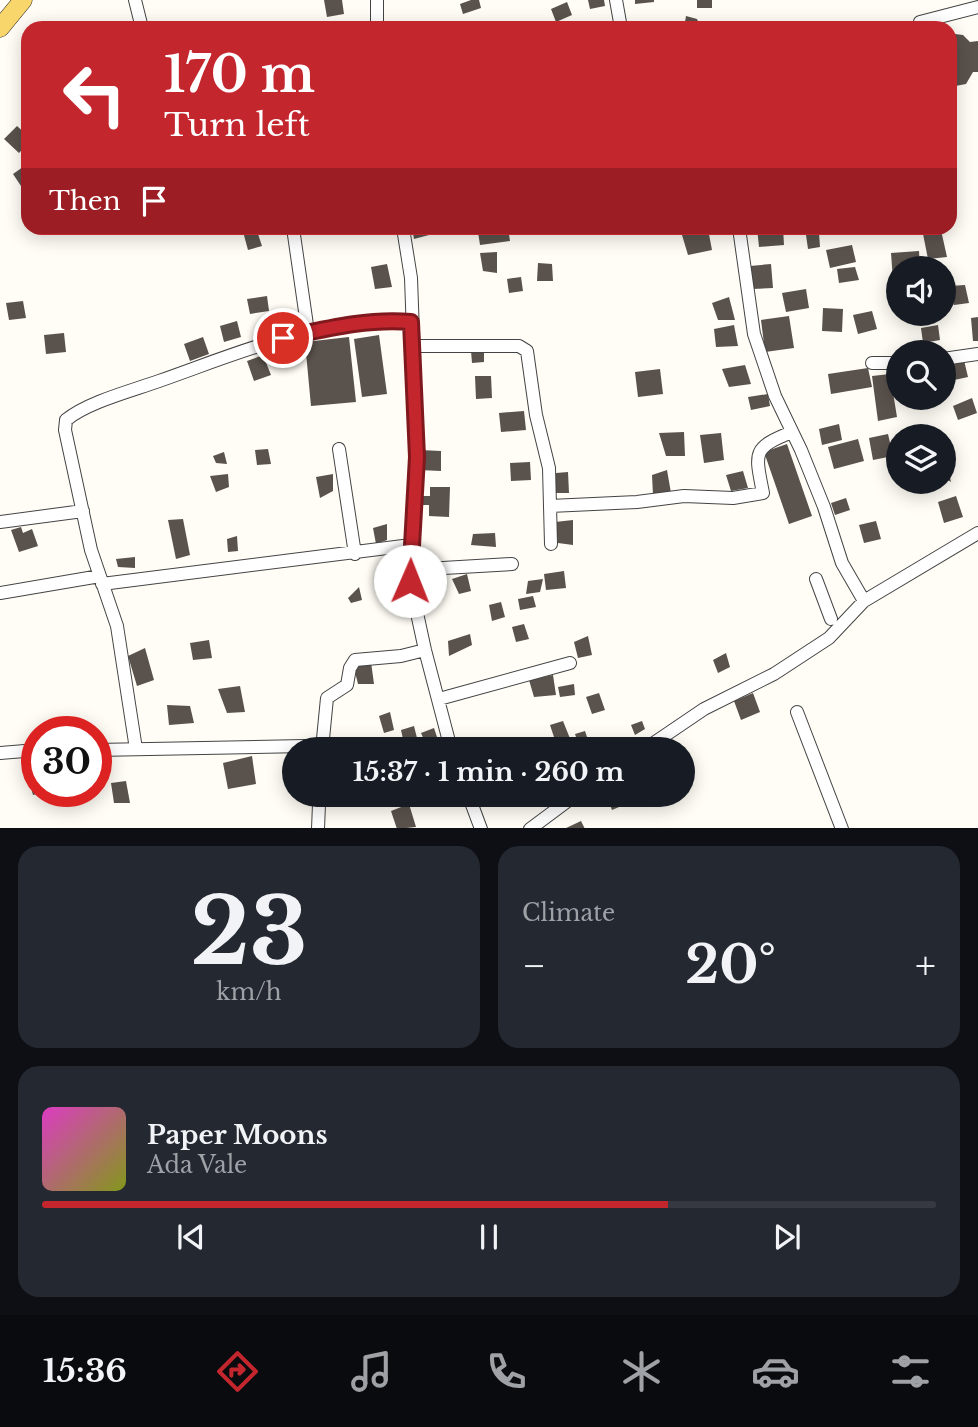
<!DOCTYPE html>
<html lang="en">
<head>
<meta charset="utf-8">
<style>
  body { margin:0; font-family:"Libre Baskerville",serif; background:#242831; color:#f1f3f6; height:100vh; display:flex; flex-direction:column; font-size:26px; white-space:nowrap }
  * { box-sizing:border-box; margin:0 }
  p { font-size:23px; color:#9ea1a6 }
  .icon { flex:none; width:38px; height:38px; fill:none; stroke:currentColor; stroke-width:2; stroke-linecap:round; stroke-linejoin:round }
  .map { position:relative; height:828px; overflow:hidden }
  .details { display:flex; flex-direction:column; gap:18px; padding:18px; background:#0d0f14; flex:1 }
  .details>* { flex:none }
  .guide { position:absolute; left:21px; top:21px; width:936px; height:214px; border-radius:21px; box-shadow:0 4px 18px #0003; background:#c4262e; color:#fff; overflow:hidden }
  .buttons { position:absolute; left:886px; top:256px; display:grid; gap:14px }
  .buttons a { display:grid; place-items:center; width:70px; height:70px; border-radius:50%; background:#171b24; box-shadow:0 4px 18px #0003; font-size:35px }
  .speed { position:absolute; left:21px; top:716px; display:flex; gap:14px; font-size:35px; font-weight:700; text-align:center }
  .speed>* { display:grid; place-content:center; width:91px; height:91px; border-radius:50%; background:#171b24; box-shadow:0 4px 18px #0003; line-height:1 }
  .speed .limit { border:10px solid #d22; background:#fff; color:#111 }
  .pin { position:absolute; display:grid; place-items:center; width:60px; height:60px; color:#fff; margin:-30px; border:4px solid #fff; border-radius:50%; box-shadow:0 2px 7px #0007 }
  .me { position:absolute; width:77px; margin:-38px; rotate:1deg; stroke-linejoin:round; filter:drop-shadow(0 0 5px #0008) }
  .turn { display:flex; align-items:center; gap:24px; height:147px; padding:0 28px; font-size:32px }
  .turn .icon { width:91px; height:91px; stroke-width:2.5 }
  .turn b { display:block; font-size:49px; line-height:60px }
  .then { display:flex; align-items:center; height:66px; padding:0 28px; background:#0003; gap:14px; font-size:26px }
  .big { font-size:52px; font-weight:700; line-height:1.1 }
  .details .card { flex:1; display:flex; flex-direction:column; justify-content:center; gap:10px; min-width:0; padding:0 24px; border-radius:21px; background:#242831 }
  .details .dial { align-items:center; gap:0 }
  .dial b { font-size:91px; line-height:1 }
  .song { display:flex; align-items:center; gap:21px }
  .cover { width:84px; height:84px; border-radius:10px; background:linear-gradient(135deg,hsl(310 70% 55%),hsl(70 70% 35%)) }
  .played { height:7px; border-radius:4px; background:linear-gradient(90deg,#c4262e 70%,#363941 70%) }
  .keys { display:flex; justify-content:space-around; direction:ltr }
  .heat { display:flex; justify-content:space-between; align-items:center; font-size:38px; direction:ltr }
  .details .tiles { flex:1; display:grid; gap:18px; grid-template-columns:1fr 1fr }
  .card:last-child { grid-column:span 2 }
  .trip { position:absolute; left:282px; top:737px; width:413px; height:70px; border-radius:35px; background:#171b24; box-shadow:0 4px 18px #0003; font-weight:700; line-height:70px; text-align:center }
  .tabs { display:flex; height:112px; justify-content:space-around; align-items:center; background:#090b0e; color:#9ea1a6 }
  .tabs .icon { width:49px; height:49px }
  .tabs .selected { color:#c4262e }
  .tabs b { font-size:32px; color:#f1f3f6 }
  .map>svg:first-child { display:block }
</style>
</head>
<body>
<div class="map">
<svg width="978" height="829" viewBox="0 0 978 829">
  <rect width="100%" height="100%" fill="#fffdf5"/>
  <!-- building -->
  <path fill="#5a524d" d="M 324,0 L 342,0 L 344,14 L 327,17 Z
    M 471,0 L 479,0 L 481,8 L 463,14 L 460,4 Z
    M 588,0 L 604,0 L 605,6 L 590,9 Z
    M 635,0 L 654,0 L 654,2 L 635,4 Z
    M 697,0 L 712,0 L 712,8 L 697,8 Z
    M 567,2 L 572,15 L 556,22 L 551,9 Z
    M 686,16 L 697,19 L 701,28 L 684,28 Z
    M 751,23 L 751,28 L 738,28 L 737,26 Z
    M 955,34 L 963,35 L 970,42 L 978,41 L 978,72 L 973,72 L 966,84 L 950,87 L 950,35 Z
    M 17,126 L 28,136 L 28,143 L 19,153 L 4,139 Z
    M 23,167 L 28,174 L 28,186 L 23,189 L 13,174 Z
    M 242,228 L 256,228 L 262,246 L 248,250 Z
    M 412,228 L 427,228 L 429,235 L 414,239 Z
    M 508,228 L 510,241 L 480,245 L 478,232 Z
    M 757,228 L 783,228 L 784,245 L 759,247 Z
    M 833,228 L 852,228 L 852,229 L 834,232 Z
    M 708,229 L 712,250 L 688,255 L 682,235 Z
    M 941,230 L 947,257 L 928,259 L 923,234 Z
    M 819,233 L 820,247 L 808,249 L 806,235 Z
    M 852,245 L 856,262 L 830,268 L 826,250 Z
    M 919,251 L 920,268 L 898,268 L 898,281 L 893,280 L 891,253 Z
    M 497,252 L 497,273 L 483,271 L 480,253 Z
    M 538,263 L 552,264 L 553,281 L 537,281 Z
    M 387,264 L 392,287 L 375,289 L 371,267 Z
    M 771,264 L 773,288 L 752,289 L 750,266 Z
    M 855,267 L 859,280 L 839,283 L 837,269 Z
    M 521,277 L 523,291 L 509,293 L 507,279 Z
    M 965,285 L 969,303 L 954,305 L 950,286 Z
    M 806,289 L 809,308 L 786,312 L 782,293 Z
    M 267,296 L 269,311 L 250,314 L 247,299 Z
    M 729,297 L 735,320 L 718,320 L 712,303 Z
    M 23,301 L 26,318 L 9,320 L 6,303 Z
    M 823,308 L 843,309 L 842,332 L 822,331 Z
    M 872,311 L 877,329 L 858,334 L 853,315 Z
    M 789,316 L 794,348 L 765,352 L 761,320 Z
    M 978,317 L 978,341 L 973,341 L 971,318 Z
    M 237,321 L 241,337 L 224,342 L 220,326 Z
    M 734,325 L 738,346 L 716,347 L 714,329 Z
    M 938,325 L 940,340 L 923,343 L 921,328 Z
    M 64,333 L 66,352 L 46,354 L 44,335 Z
    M 379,335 L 387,394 L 362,397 L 354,339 Z
    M 203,337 L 209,354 L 190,361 L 184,344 Z
    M 349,337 L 356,402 L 311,406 L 305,342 Z
    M 484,350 L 484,362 L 472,363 L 471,351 Z
    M 263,355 L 271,375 L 254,381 L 247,361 Z
    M 963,356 L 968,377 L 945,382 L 943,361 Z
    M 745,365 L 751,384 L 729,387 L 722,369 Z
    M 868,368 L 872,387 L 831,394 L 828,374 Z
    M 660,369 L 663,394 L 638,397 L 635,372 Z
    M 890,374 L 897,417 L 878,421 L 872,376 Z
    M 475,376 L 491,376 L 492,398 L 476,399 Z
    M 768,394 L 770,406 L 751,410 L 748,397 Z
    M 972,398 L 977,413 L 958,420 L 953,406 Z
    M 524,411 L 526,430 L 501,432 L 499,413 Z
    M 839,424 L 842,440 L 822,445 L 819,429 Z
    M 684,432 L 685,456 L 666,456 L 659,433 Z
    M 721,433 L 724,460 L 704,463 L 700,435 Z
    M 888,434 L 893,456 L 873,460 L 869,438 Z
    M 858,439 L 864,461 L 834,469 L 828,447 Z
    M 787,444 L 812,516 L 789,524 L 764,452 Z
    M 268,449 L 271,464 L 257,465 L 255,450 Z
    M 420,450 L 441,451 L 441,471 L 419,470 Z
    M 224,452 L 227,464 L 216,463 L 213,456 Z
    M 943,460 L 946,460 L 951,482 L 943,477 Z
    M 530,462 L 531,480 L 511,481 L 510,463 Z
    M 667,470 L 671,493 L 653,495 L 652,475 Z
    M 743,471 L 748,488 L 731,491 L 726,475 Z
    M 568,472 L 569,493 L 556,493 L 556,473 Z
    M 228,474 L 229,487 L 216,492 L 210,476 Z
    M 333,474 L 333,491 L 320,498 L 316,477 Z
    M 430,487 L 450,487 L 449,517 L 429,516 L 429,505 L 422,505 L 422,496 L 430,496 Z
    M 956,496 L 963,517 L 944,523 L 938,502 Z
    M 846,498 L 850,510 L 835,515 L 831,503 Z
    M 183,519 L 190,555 L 176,559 L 168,520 Z
    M 573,520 L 573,545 L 558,543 L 555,522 Z
    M 876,521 L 881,539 L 864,543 L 859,525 Z
    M 387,524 L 387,540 L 376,544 L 373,528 Z
    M 21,527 L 23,533 L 32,529 L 38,546 L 19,552 L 11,530 Z
    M 495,533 L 496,547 L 471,545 L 473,534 Z
    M 237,536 L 238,551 L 228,552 L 227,539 Z
    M 135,557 L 135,568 L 118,567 L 116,559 Z
    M 564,571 L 566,588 L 546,590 L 544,574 Z
    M 467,574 L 471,591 L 459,594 L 452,579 Z
    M 543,579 L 540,592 L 526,594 L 528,581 Z
    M 359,587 L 362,600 L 351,603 L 348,598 Z
    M 533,596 L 536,607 L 520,610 L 518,599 Z
    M 501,602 L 505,617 L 492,621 L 489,605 Z
    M 524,624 L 529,639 L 516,642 L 512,627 Z
    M 470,634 L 472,645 L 449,656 L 448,641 Z
    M 588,636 L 592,655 L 578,658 L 574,642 Z
    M 209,640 L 212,658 L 193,660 L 190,643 Z
    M 145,648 L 154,680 L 137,686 L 128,656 Z
    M 726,653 L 730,667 L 718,673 L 713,660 Z
    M 371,662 L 374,684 L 358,684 L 353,664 Z
    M 553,675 L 556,695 L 534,697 L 529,680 Z
    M 574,684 L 575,695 L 560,697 L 558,687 Z
    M 240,686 L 245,712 L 227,713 L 218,689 Z
    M 599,693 L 605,710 L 592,714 L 586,697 Z
    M 753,693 L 760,712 L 741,720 L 734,701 Z
    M 167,705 L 190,706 L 194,723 L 169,725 Z
    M 390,712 L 394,730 L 384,733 L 379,716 Z
    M 563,721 L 571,741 L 557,746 L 550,725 Z
    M 642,721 L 645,729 L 635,735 L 631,725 Z
    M 414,726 L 418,742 L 405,748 L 401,730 Z
    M 434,728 L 440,746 L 428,749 L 421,733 Z
    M 585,731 L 591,749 L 580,749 L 575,734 Z
    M 614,737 L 619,749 L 599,749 L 597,745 Z
    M 294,754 L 294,766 L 291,765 L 288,755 Z
    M 252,756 L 256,784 L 228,789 L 223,763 Z
    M 37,767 L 37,791 L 43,792 L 33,795 L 26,770 Z
    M 126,781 L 130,803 L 114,803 L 111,783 Z
    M 524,794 L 541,794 L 541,795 L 525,801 Z
    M 606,794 L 622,794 L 626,804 L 612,810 Z
    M 409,804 L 416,827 L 397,829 L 391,811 Z
    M 581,821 L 585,829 L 564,829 Z"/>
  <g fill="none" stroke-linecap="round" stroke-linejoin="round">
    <defs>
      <path id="street" d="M 135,0 L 142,28
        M 616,0 L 621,28
        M 377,28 L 377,0
        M 919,28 L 920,22 L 978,7
        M 293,228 L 308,332
        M 403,228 L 411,278 L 417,443 L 410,581 L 425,650 L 451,749
        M 739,228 L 754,334 L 775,396 L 801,450 L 824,507 L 842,563 L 864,601
        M 413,346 L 519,346 L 527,351 L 536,415 L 549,468 L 551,544
        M 943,359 L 978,354
        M 872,363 L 898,363
        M 339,449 L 355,554
        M 550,506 L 637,502 L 684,496 L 733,498 L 763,493 C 755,452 752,448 792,432
        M 0,522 L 83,511
        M 409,570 L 512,564
        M 816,579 L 831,619
        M 102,584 L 411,545
        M 0,593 L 100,576
        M 439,699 L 570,663
        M 797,712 L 842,829
        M 136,749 L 117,626 L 91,550 L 65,430 L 66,420 C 88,402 131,391 159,381 C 239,353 324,315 411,322
        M 322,749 L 327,698 L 347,685 L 350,668 L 355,660 L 401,656 L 425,650
        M 645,749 L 704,709 L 774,674 L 829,638 L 864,601 L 978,533
        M 96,750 L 305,746 L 318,749
        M 0,753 L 37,750
        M 468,794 L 481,829
        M 318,829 L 319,804 L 322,794
        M 530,829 L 577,794"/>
      <path id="primary" d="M 0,28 L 23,0"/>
    </defs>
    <!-- street casing -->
    <use href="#street" stroke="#444" stroke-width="14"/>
    <!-- primary casing -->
    <use href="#primary" stroke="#222" stroke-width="19"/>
    <!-- street -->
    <use href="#street" stroke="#fff" stroke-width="12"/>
    <!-- primary -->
    <use href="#primary" stroke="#f9d66b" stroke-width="18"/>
  </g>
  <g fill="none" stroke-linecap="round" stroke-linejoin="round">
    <defs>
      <path id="route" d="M 283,338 C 325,329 368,318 411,322 L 417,457 L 410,581"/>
    </defs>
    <!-- route casing -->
    <use href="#route" stroke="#7f191e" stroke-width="18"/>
    <!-- route -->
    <use href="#route" stroke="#c4262e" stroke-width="12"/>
  </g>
</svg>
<div class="buttons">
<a><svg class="icon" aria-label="sound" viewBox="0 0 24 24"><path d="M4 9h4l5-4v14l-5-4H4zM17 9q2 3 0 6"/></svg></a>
<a><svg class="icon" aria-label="search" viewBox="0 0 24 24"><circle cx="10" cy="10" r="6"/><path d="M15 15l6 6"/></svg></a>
<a><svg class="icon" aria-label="layers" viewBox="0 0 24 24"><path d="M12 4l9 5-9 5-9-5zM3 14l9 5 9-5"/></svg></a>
</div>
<div class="speed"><div class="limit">30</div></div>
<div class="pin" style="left:283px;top:338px;background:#d93025"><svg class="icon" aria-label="arrive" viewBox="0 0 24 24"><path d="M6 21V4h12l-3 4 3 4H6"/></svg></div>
<svg class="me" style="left:410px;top:581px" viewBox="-20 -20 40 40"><circle r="19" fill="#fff"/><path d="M0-13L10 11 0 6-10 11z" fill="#c4262e"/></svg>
<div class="trip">15:37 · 1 min · 260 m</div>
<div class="guide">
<div class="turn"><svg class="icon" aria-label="left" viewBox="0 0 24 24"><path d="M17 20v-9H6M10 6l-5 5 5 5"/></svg><div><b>170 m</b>Turn left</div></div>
<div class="then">Then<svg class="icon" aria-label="arrive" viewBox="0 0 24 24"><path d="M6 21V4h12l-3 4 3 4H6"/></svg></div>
</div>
</div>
<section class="details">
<div class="tiles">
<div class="card dial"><b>23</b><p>km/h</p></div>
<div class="card"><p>Climate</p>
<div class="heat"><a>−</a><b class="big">20°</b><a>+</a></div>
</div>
<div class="card">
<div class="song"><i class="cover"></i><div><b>Paper Moons</b><p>Ada Vale</p></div></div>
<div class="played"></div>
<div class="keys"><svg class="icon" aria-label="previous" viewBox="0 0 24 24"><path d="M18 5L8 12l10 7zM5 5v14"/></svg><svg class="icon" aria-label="pause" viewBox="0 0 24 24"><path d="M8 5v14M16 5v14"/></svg><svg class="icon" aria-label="next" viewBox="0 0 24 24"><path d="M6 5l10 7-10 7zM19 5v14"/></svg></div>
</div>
</div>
</section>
<nav class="tabs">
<b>15:36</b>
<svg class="icon selected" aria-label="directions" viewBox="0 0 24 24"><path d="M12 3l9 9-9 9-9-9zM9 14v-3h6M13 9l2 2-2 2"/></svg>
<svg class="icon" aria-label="music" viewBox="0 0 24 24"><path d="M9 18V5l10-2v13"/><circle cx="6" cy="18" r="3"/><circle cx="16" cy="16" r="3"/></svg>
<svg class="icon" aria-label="phone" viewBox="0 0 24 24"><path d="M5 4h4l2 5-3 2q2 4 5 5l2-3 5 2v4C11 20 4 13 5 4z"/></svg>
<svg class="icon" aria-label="climate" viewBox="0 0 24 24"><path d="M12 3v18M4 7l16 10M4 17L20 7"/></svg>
<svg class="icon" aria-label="car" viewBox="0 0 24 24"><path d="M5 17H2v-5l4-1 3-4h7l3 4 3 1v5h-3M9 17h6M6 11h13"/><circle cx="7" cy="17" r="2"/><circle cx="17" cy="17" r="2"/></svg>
<svg class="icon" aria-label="filters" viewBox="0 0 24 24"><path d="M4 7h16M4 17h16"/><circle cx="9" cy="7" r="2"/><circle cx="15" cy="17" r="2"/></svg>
</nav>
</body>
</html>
